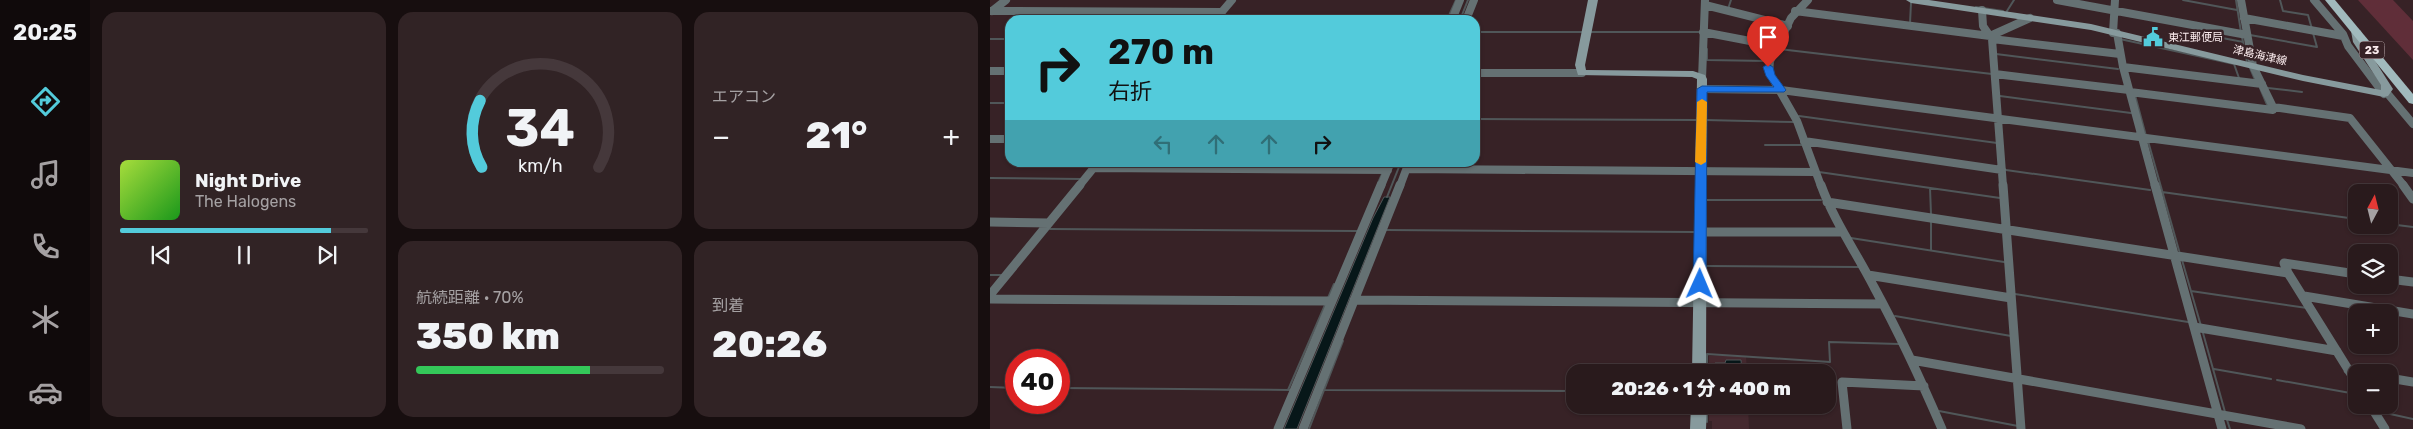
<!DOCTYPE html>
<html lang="ja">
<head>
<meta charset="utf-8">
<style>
  body { margin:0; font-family:Rubik,"Noto Sans JP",sans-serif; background:#312325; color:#f1f3f6; height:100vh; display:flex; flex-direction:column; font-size:19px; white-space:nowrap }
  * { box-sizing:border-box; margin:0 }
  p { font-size:16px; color:#a5a1a3 }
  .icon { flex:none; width:28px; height:28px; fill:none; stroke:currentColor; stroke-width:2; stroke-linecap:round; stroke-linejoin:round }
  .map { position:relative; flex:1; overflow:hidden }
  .side { display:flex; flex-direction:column; gap:12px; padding:12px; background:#170e0f; width:900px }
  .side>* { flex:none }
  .guide { position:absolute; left:15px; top:15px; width:475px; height:152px; border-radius:15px; box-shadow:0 1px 4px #0004,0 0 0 1px #45383b; background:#53cbdb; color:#111; overflow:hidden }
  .needle { width:32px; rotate:7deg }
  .controls { position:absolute; left:1358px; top:184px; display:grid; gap:10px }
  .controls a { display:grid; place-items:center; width:50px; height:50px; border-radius:10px; background:#291a1c; box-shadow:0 1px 4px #0004,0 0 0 1px #45383b; font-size:25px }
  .speed { position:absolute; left:15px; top:349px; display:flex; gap:10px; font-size:25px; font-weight:700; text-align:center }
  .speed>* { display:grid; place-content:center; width:65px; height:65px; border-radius:50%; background:#291a1c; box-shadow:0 1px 4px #0004,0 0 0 1px #45383b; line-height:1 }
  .speed .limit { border:8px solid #d22; background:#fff; color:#111 }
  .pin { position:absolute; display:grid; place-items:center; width:42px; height:42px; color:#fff; margin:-51px -21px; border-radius:50% 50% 50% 0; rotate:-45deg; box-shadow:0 0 5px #0007 }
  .pin .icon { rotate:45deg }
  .me { position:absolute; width:55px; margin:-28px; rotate:1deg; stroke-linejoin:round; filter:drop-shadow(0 0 4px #0008) }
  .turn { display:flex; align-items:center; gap:18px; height:105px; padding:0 20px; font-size:22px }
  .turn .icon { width:65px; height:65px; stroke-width:2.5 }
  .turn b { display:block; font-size:35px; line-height:42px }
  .lanes { display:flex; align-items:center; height:48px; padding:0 20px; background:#0003; justify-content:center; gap:25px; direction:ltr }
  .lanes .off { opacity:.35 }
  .big { font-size:38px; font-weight:800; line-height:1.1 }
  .side .widget { flex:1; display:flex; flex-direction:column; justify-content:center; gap:8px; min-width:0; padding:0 18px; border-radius:15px; background:#312325 }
  .side .dial { align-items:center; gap:0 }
  .dial svg { height:130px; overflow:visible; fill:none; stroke:#45383b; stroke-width:7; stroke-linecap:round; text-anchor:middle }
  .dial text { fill:#f1f3f6; stroke:none }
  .song { display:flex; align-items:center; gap:15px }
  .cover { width:60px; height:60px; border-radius:8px; background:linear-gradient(135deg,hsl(80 70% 55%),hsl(120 70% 35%)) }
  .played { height:5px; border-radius:2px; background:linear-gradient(90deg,#53cbdb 85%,#45383b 85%) }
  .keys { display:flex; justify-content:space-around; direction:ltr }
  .heat { display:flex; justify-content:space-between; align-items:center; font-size:28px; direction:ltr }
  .charge { height:8px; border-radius:4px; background:linear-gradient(90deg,#34c759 70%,#45383b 0) }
  .side .tiles { flex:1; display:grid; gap:12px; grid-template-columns:repeat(3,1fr) }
  .widget:first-child { grid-row:span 2 }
  .trip { position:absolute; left:576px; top:364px; width:270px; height:50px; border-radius:15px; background:#291a1c; box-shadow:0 1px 4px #0004,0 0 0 1px #45383b; font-weight:800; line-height:50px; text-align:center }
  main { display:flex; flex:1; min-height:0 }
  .tab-bar { display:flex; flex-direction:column; width:90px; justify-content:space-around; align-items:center; background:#100a0b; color:#a5a1a3 }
  .tab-bar .icon { width:35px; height:35px }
  .tab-bar .active { color:#53cbdb }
  .tab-bar b { font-size:22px; color:#f1f3f6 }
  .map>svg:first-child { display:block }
</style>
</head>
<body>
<main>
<nav class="tab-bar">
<b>20:25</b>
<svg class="icon active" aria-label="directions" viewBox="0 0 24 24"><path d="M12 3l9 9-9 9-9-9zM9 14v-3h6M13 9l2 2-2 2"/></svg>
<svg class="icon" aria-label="music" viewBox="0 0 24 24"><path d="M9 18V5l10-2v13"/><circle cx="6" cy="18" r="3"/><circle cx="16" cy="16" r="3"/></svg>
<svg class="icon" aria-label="phone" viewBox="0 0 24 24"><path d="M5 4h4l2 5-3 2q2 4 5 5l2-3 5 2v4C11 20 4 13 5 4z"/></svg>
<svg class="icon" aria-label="climate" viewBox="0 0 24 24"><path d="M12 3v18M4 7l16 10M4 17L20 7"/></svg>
<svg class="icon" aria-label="car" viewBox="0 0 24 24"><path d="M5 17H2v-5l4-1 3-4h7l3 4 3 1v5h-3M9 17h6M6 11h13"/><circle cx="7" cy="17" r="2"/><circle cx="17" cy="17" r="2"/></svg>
</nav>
<section class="side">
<div class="tiles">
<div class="widget">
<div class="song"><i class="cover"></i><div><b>Night Drive</b><p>The Halogens</p></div></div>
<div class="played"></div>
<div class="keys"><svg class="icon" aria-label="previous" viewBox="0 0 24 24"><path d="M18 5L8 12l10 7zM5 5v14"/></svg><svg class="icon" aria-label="pause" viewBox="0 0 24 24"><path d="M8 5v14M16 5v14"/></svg><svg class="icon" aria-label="next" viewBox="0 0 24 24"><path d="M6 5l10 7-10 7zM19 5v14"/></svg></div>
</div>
<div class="widget dial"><svg viewBox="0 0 100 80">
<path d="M14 69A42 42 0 1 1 86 69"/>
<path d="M14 69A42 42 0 0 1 13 28" stroke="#53cbdb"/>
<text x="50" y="56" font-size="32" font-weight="700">34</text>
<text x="50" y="72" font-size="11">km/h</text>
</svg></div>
<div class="widget"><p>エアコン</p>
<div class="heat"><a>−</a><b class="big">21°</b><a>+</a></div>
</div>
<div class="widget"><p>航続距離 · 70%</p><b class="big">350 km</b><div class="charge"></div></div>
<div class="widget"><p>到着</p><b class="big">20:26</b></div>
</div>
</section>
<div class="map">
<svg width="1423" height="429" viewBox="0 0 1423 429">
  <rect width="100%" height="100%" fill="#372226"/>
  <!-- built -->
  <path fill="#45292f" d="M 719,356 L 756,356 L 757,372 L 719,372 Z
    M 719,405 L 758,405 L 759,429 L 722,429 L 722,421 L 719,421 Z"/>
  <!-- green -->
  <path fill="#602e39" d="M 1368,0 L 1403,0 L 1423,21 L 1423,60 Z"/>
  <!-- water -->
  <path fill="#071719" stroke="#505759" d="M 394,197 L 400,197 L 307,429 L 294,429 L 383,218 Z
    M 736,360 L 751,360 L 752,372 L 725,372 L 725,363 L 735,363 Z
    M 725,405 L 753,405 L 753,413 L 726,413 Z"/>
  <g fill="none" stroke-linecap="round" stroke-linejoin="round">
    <!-- stream -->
    <path stroke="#505759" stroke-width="2" d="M 1193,0 L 1247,10
      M 1246,0 L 1251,32
      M 1290,0 L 1293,11 L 1318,15 L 1322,29
      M 986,7 L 1013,11
      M 738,9 L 741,0
      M 1017,11 L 1024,0
      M 457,20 L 466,0
      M 470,20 L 478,0
      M 920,23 L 921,3
      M 1196,31 L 1253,42
      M 485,32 L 592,32
      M 600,32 L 710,32
      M 1260,35 L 1327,47 L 1323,33
      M 1252,37 L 1257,62
      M 0,39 L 20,39
      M 1130,39 L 1244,64 L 1249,78
      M 717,49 L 717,60 L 777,61
      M 789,49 L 1002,74
      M 1006,54 L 1128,69
      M 1260,68 L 1266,82
      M 1270,88 L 1278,107
      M 1278,88 L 1312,92
      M 1145,95 L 1156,136
      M 1010,96 L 1141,113
      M 0,103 L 20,103
      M 809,116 L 1007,143
      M 485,119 L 708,120
      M 715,120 L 804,122
      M 1158,141 L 1190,254
      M 775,145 L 812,145
      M 1016,170 L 1160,190
      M 829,172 L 1010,198
      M 0,178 L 91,179
      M 388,183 L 393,172
      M 940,188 L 941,214
      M 1172,192 L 1366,219
      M 397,197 L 411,162
      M 716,200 L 831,200
      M 941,222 L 941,250
      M 1399,224 L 1423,227
      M 60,229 L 367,231
      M 396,230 L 706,232
      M 861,238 L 1014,262
      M 1192,260 L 1211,326
      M 716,266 L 869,267
      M 0,275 L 12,275
      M 1201,291 L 1317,308
      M 1025,294 L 1198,322
      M 338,298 L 344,284
      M 905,316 L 1021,336
      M 1213,333 L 1235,412
      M 1224,369 L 1281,379
      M 717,372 L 717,354 L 840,362 L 839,342 L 909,344
      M 1287,380 L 1366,394
      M 0,387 L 26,388
      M 69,388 L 300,390
      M 298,390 L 335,305
      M 335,390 L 585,391
      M 717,405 L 717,422
      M 1375,405 L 1378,411
      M 949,411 L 1028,426
      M 1391,412 L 1423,419
      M 1237,420 L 1240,429
      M 319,429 L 353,341"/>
    <!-- street-far1 -->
    <path stroke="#657173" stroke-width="8" d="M 818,0 L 801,18 L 780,61 L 779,72 L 807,121 L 831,186
      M 1067,0 L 1257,35
      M 1251,0 L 1263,66 L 1283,107 L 1360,118 L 1414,186
      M 1324,0 L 1353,34 L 1358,46 L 1394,94
      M 715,5 L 798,26
      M 992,10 L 993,26 L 1002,39 L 1013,186
      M 0,11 L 232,12
      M 2,11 L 16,0
      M 805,11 L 1000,36 L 1040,18
      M 1254,18 L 1353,36
      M 225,20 L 242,0
      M 462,20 L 470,0
      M 476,20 L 484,0
      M 713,32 L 786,46
      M 1123,33 L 1125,0
      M 1127,33 L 1133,67 L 1165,186
      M 1002,39 L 1130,54
      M 1133,67 L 1272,84
      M 0,71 L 20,71
      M 485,73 L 592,73
      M 1005,74 L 1139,90
      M 712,79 L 715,0
      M 712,89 L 791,90 L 1423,173
      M 1140,92 L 1283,110 L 1284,107
      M 1397,93 L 1423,124
      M 0,139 L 20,139
      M 814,141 L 1012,170
      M 104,168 L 398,170
      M 417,169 L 825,172
      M 89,186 L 106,165
      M 391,186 L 401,162
      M 410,186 L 419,162"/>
    <!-- street -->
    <path stroke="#657173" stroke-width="9" d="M 831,185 C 844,221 866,252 884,287 C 909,333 931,380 952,429
      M 1013,185 L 1031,429
      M 1165,185 L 1232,429
      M 1413,185 L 1423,199
      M 837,202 L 1298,273 L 1366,382
      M 0,222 L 59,223
      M 710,232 L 851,232
      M 1298,273 L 1294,263 L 1366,274
      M 878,275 L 1021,298
      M 1399,279 L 1423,282
      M 0,295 L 90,185
      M 1314,296 L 1423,314
      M 0,299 L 342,301
      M 364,300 L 893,304
      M 1204,327 L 1347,351
      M 922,360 L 1311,429
      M 1358,370 L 1373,372
      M 1399,378 L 1423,382
      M 1380,405 L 1395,429
      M 288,429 L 391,185
      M 313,429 L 410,185
      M 857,429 L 852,382 L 934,386"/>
    <!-- secondary -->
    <path fill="#879a9d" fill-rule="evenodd" d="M 598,0 L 608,0 L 595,65 L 596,70 L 703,71 L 715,75 L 717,79 L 716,372 L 702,372 L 707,79 L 702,77 L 588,75 L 585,65 Z
      M 916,0 L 939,0 L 1101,24 L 1313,75 L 1391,90 L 1391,85 L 1363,42 L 1361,31 L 1366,28 L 1371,31 L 1373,42 L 1403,89 L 1398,96 L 1394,97 L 1313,81 L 1101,30 L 921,3 Z
      M 701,405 L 717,405 L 716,429 L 700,429 Z"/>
    <!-- primary -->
    <path fill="#a1babd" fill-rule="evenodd" d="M 1335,0 L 1345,0 L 1423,94 L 1423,104 L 1419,103 Z"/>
  </g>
  <!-- route -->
  <path fill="#1a73e8" stroke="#114b97" d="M 778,64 L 783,67 L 785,75 L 796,90 L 794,92 L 717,92 L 716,284 L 710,289 L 703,284 L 707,89 L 712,86 L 784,87 L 776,76 L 773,67 Z"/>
  <!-- slow -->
  <path fill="#f59e0b" d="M 712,99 L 717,102 L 716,162 L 711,165 L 705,162 L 707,102 Z"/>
  <!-- icons -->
  <defs>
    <symbol id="civic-bare" viewBox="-9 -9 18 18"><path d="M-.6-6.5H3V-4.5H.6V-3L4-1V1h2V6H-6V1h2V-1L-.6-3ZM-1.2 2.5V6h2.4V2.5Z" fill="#53cbdb" stroke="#372226" stroke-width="2.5" paint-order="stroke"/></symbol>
  </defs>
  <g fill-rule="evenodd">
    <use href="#civic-bare" x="1149" y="23" width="28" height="28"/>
  </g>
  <g text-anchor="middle" stroke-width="5" stroke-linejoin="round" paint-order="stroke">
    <!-- far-poi labels -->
    <g font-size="11" fill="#fbecee" stroke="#372226" text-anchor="start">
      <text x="1178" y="41">東江郵便局</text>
    </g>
    <!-- shield labels -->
    <rect fill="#372226" stroke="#c0afb2" stroke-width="1" x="1369.5" y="41.5" width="25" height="17" rx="4"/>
    <g font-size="11" font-weight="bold" fill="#fbecee">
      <text x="1382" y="54">23</text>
    </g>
    <!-- far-street labels -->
    <g font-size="11" fill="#fbecee" stroke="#372226">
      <text transform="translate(1270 55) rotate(13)" y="4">津島海津線</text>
    </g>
  </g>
</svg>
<div class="controls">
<a><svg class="needle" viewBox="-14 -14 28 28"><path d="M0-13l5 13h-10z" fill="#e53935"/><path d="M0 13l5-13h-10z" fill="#a5a1a3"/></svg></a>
<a><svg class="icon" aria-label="layers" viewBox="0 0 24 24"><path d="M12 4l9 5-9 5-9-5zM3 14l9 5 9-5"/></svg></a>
<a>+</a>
<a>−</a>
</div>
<div class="speed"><div class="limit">40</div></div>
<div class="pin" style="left:778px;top:67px;background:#d93025"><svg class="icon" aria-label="arrive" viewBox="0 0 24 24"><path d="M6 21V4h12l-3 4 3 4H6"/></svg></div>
<svg class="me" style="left:710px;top:284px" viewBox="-20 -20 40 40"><path d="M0-17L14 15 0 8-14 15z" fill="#1a73e8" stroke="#fff" stroke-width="4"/></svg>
<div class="trip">20:26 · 1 分 · 400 m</div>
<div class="guide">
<div class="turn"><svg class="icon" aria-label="right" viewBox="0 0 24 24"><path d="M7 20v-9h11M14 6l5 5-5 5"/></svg><div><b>270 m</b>右折</div></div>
<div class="lanes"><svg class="icon off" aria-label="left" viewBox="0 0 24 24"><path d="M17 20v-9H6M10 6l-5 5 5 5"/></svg><svg class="icon off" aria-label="ahead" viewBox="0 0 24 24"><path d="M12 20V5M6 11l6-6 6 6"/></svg><svg class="icon off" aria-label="ahead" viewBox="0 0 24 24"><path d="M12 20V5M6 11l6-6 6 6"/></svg><svg class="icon" aria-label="right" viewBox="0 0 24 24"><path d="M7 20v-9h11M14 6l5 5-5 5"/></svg></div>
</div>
</div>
</main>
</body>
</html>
